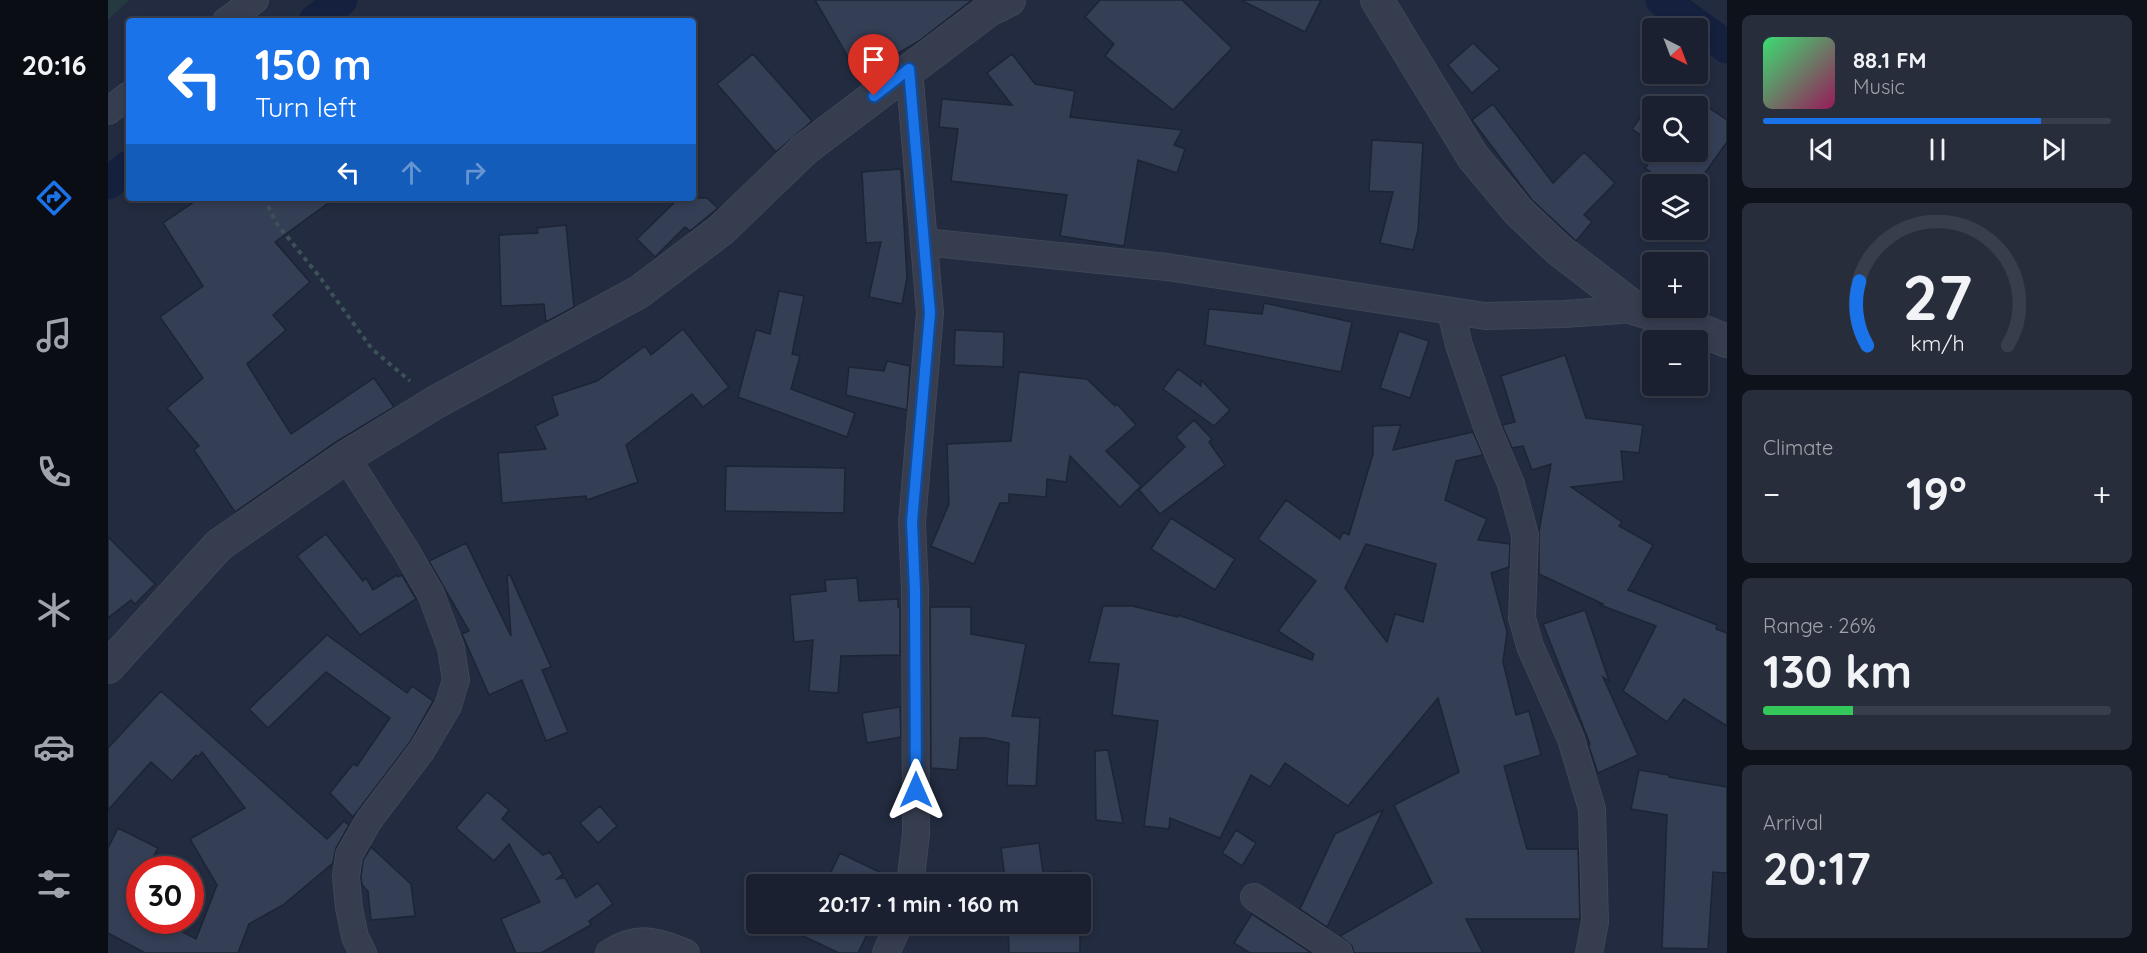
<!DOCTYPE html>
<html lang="en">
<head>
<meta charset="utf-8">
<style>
  body { margin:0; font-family:Quicksand,sans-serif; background:#272d3b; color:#f1f3f6; height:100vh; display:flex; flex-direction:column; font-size:22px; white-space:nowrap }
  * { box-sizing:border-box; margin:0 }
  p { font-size:20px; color:#9fa3aa }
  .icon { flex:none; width:33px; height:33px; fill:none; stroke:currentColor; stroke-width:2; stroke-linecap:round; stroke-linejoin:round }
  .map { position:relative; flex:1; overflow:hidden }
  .drawer { display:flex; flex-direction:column; gap:15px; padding:15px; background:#0e121a; width:420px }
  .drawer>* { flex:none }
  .banner { position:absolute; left:18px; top:18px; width:570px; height:183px; border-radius:6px; box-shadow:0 3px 9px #0003,0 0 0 2px #383e4b; background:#1a73e8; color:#fff; overflow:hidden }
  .needle { width:39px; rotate:138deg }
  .fabs { position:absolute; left:1534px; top:18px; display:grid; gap:12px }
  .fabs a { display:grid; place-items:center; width:66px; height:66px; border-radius:6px; background:#1a202f; box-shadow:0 3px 9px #0003,0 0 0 2px #383e4b; font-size:30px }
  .speed { position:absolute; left:18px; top:856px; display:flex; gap:12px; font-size:30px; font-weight:700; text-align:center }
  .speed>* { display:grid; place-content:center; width:78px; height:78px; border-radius:50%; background:#1a202f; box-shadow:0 3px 9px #0003,0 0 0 2px #383e4b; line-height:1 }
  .speed .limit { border:9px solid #d22; background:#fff; color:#111 }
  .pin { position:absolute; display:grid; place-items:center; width:51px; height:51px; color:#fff; margin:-62px -26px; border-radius:50% 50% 50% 0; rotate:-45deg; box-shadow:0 0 6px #0007 }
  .pin .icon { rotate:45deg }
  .me { position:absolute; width:66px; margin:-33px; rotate:0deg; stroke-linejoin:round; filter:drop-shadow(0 0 4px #0008) }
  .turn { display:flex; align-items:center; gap:21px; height:126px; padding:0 30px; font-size:27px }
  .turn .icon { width:78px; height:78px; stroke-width:2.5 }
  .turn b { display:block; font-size:42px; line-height:51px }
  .lanes { display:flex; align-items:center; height:57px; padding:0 30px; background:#0003; justify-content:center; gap:30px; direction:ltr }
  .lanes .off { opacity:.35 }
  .big { font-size:45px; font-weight:700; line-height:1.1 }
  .drawer .widget { flex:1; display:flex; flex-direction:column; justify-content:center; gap:9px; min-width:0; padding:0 21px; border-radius:9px; background:#272d3b }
  .drawer .dial { align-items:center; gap:0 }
  .dial svg { height:156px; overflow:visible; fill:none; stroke:#383e4b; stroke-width:7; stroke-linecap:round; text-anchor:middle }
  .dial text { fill:#f1f3f6; stroke:none }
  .song { display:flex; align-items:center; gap:18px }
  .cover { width:72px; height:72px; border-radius:9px; background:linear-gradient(135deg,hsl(140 70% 55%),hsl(330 70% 35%)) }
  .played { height:6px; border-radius:3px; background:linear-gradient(90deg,#1a73e8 80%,#383e4b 80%) }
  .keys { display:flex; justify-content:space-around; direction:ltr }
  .heat { display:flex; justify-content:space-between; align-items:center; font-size:33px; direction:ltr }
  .charge { height:9px; border-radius:4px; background:linear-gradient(90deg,#34c759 26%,#383e4b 0) }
  .trip { position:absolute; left:638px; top:874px; width:345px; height:60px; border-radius:6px; background:#1a202f; box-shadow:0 3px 9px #0003,0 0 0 2px #383e4b; font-weight:700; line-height:60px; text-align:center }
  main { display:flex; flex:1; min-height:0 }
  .menu { display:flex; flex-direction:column; width:108px; justify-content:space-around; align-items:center; background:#0a0d13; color:#9fa3aa }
  .menu .icon { width:42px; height:42px }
  .menu .on { color:#1a73e8 }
  .menu b { font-size:27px; color:#f1f3f6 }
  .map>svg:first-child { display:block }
</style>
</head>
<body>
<main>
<nav class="menu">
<b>20:16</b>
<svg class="icon on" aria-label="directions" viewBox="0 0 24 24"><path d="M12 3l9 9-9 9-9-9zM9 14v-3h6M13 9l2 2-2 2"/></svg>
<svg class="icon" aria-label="music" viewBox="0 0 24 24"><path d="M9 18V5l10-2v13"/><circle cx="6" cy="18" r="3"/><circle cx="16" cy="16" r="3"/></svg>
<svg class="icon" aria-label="phone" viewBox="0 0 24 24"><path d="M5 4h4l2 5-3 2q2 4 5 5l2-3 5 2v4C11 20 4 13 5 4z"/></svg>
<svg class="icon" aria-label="climate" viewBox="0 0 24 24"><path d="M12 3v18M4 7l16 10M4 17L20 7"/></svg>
<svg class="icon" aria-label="car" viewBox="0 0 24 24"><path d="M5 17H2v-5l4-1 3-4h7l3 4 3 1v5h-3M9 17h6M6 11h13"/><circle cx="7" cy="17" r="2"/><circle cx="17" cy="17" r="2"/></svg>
<svg class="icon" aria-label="filters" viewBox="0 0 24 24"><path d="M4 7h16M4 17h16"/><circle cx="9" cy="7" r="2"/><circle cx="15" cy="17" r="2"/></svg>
</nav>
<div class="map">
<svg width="1619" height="953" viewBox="0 0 1619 953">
  <rect width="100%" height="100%" fill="#222b3f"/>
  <!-- green -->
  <path fill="#243940" d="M 0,0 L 21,0 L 0,20 Z"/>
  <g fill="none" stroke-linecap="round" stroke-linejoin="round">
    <!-- canal -->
    <path stroke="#14203d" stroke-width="33" d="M 1554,0 L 1619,47
      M 207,21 L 233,0
      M 0,183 L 21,167"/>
  </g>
  <!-- building -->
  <path fill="#343e55" stroke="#1d2436" stroke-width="1.5" fill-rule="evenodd" d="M 707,0 L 864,0 L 811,41 L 751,76 Z
    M 992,0 L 1074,0 L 1124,48 L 1065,110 L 997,56 L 1006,44 L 977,17 Z
    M 1133,0 L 1213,0 L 1197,32 Z
    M 1365,43 L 1392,69 L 1364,93 L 1340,65 Z
    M 645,54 L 704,121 L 668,152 L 609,84 Z
    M 904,54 L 927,84 L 967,91 L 962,117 L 1074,130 L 1066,145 L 1077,149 L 1069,173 L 1030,160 L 1016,246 L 952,236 L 959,195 L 843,181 L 850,129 L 831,127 L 834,99 L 904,105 L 879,73 Z
    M 1586,98 L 1619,120 L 1619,142 L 1589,184 L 1561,184 L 1537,168 L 1549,152 L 1590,152 L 1590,106 L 1580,106 Z
    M 1385,104 L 1445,183 L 1476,152 L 1507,183 L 1476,215 L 1484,222 L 1468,241 L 1424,200 L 1364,120 Z
    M 1541,105 L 1545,108 L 1545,144 L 1524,129 Z
    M 1264,140 L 1315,143 L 1310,230 L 1305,250 L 1272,243 L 1285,192 L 1261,191 Z
    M 793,169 L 799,278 L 794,304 L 761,297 L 773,242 L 758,243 L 754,172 Z
    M 92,198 L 227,198 L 167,242 L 202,282 L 165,315 L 178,330 L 139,364 L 183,434 L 266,378 L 286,407 L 228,442 L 127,512 L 86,450 L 91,446 L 59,408 L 95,378 L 52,317 L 95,286 L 55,223 Z
    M 571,198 L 599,198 L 610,208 L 582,231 L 577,227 L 547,257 L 529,239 Z
    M 458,225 L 466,307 L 438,322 L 436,304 L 393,306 L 391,235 L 430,233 L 429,228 Z
    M 671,291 L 696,296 L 684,354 L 692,356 L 683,389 L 747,413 L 739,437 L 630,397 L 648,330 L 662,334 Z
    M 1156,303 L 1244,322 L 1233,372 L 1097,345 L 1101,309 L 1154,314 Z
    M 575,329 L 621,387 L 595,407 L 584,394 L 518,445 L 530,482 L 479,500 L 478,496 L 394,503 L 390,453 L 438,449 L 427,426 L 450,415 L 444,396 L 489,381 L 537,346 L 543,355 Z
    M 847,330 L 896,332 L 895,367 L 846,365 Z
    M 1291,331 L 1321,341 L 1302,398 L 1272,388 Z
    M 1457,355 L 1478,418 L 1535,425 L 1531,453 L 1513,451 L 1516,481 L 1463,487 L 1514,522 L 1511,526 L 1545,545 L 1520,590 L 1609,625 L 1608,629 L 1619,633 L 1619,726 L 1576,699 L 1559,722 L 1515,691 L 1548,626 L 1492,605 L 1495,604 L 1431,574 L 1431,531 L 1443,464 L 1424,470 L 1415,446 L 1404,448 L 1394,425 L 1407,422 L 1393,376 Z
    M 779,361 L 802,366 L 799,410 L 738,395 L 741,367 L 776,371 Z
    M 1070,369 L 1093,386 L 1093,380 L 1122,410 L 1106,426 L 1055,389 Z
    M 911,372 L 979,379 L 1007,406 L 1009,404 L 1028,425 L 998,451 L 1033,486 L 1012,507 L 962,456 L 958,482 L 939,479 L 938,497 L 901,494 L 901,503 L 892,503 L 866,564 L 823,546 L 841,504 L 839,444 L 903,441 Z
    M 1086,420 L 1104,439 L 1101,442 L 1117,465 L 1052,514 L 1031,490 L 1077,447 L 1068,437 Z
    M 1293,425 L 1285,450 L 1365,432 L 1375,455 L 1348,461 L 1337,500 L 1379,519 L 1370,540 L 1402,544 L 1401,567 L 1383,573 L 1399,632 L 1395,662 L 1408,715 L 1421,711 L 1433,755 L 1396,766 L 1419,849 L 1470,849 L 1472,919 L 1358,919 L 1375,953 L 1246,953 L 1244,946 L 1232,936 L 1324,883 L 1286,805 L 1351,772 L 1330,698 L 1240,806 L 1177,763 L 1162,787 L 1143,775 L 1112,838 L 1062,818 L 1061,829 L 1036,826 L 1050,721 L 1004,715 L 1011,664 L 981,662 L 995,606 L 1024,606 L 1070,617 L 1070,615 L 1204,660 L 1206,654 L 1170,631 L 1208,581 L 1150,539 L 1178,500 L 1232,539 L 1235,532 L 1241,535 L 1265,454 L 1265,426 ZM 1258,544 L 1328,564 L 1315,622 L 1287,614 L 1279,642 L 1237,588 Z
    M 618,466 L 737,468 L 736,513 L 617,511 Z
    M 1063,518 L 1127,559 L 1107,590 L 1043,549 Z
    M 218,534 L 255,581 L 258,578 L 265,590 L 289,575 L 290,577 L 294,575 L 308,599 L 252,635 L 189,556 Z
    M 0,537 L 47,584 L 27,604 L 23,600 L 0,618 Z
    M 358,543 L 403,636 L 399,576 L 402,575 L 443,667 L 434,670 L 460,732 L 438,741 L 414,680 L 381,695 L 354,634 L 361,631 L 321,561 Z
    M 749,578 L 751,601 L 790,599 L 790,607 L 792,607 L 792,655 L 733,656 L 730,693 L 701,691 L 705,640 L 686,642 L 682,595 L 718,591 L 717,580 Z
    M 822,607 L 863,607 L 863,634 L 918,644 L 904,716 L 932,718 L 928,786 L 899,785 L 901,743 L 878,738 L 852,738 L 849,770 L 823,768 Z
    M 1477,610 L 1501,681 L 1495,677 L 1530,755 L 1490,773 L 1480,744 L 1482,744 L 1435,624 Z
    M 219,635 L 299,693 L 304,686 L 325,701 L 302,742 L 245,817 L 222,793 L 245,764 L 249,766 L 282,718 L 218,672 L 160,728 L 141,709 Z
    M 53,691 L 219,839 L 236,821 L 241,825 L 228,848 L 225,863 L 175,905 L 141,924 L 130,953 L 37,953 L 0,933 L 0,848 L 10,828 L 50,848 L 39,870 L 32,870 L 32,921 L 54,921 L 88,939 L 109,885 L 82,839 L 137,808 L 94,752 L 90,757 L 88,755 L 64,781 L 43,762 L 0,810 L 0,748 Z
    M 792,707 L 793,737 L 759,743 L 754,713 Z
    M 1000,750 L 1015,823 L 988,820 L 987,751 Z
    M 1531,770 L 1561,775 L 1561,777 L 1619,787 L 1619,873 L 1605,872 L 1600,949 L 1554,948 L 1559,815 L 1523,809 Z
    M 379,792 L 401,810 L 394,819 L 435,855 L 442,852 L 455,874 L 449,879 L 457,878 L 468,898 L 490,883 L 505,904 L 481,921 L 483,925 L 433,953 L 408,953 L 393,919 L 432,902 L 401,844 L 386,861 L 348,828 Z
    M 492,806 L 509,826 L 490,843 L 472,823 Z
    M 1275,810 L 1219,927 L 1192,909 L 1227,834 Z
    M 1128,830 L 1148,843 L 1134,866 L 1114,853 Z
    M 931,843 L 935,873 L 962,871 L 963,885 L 898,885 L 893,848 Z
    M 263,847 L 303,884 L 307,916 L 263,920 L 260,891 L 254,885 L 253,877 L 255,860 Z
    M 732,853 L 786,879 L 783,885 L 717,885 Z
    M 1144,914 L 1145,915 L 1204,953 L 1142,953 L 1126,943 Z
    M 698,924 L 764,924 L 750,953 L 731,953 L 693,935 Z
    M 900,924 L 972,924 L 972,953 L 901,953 Z"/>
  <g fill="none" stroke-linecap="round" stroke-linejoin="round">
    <defs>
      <path id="minor" d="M 118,21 L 147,0
        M 801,69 L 822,313 L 804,522 L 807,590 L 808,834 L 802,885
        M 0,111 L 21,95
        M 816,242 L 1059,267 L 1377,316 L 1456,314 L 1528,309
        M 1343,312 L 1351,345 L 1379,427 L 1403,484 L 1417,535 L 1414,618 L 1422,646 L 1463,739 L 1484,809 L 1487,922 L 1481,953
        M 238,457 L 297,549 L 323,594 L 343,648 L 348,680 L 340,706 L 314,750 L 261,820 L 241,855 L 238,877 L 241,908 L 247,937 L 255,953
        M 1146,897 L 1231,953
        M 501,953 C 529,935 549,940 578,953
        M 778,953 L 791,924"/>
      <path id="tertiary" d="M 1269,0 L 1365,157 L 1411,212 L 1451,250 L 1528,309 L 1572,322 L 1619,341
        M 0,667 L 111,545 L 238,457 L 328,402 L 531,292 L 613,230 L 697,149 L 881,10 L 901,0"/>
    </defs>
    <!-- minor casing -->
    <use href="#minor" stroke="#3f4658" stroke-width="28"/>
    <!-- tertiary casing -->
    <use href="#tertiary" stroke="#3f4658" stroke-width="34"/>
    <!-- path -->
    <path stroke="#3d5258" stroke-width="4" stroke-dasharray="4.5 4.5" stroke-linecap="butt" d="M 156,198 L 169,224 L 211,276 L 264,349 L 302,381"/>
    <!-- minor -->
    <use href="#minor" stroke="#363d4f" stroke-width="26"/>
    <!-- tertiary -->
    <use href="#tertiary" stroke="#363d4f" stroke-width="32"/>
  </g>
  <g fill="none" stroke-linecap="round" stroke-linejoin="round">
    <defs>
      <path id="route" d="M 766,96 L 801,69 L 822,313 L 804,522 L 807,590 L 808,790"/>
    </defs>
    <!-- route casing -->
    <use href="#route" stroke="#114b97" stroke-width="15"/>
    <!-- route -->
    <use href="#route" stroke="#1a73e8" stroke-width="10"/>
  </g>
</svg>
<div class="fabs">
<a><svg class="needle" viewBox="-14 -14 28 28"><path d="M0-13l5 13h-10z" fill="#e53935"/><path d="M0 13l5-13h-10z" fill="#9fa3aa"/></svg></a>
<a><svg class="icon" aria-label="search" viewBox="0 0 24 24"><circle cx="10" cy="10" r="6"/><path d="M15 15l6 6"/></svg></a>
<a><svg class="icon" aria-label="layers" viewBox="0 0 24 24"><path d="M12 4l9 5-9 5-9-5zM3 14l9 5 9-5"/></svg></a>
<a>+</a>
<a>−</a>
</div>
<div class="speed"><div class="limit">30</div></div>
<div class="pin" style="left:766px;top:96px;background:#d93025"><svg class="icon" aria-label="arrive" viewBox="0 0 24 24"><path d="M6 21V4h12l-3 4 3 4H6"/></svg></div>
<svg class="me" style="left:808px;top:790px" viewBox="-20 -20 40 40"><path d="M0-17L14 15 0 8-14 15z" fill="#1a73e8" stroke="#fff" stroke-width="4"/></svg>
<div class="trip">20:17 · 1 min · 160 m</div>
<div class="banner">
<div class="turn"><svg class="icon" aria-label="left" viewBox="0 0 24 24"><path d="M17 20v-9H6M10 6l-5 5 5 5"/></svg><div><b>150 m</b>Turn left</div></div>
<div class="lanes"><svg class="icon" aria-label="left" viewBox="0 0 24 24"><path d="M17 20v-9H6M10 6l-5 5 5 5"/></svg><svg class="icon off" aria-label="ahead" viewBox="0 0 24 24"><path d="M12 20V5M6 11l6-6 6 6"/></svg><svg class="icon off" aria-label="right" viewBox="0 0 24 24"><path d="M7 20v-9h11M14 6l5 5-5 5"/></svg></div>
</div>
</div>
<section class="drawer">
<div class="widget">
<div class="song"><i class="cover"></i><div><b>88.1 FM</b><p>Music</p></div></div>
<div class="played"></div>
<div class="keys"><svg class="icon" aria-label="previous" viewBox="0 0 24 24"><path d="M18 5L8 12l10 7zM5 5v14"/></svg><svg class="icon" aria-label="pause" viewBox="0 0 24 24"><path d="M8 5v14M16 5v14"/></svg><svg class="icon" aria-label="next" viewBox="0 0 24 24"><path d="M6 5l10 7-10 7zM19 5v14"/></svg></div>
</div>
<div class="widget dial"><svg viewBox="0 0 100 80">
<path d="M14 69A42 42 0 1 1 86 69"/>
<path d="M14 69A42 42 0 0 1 10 36" stroke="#1a73e8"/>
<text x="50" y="56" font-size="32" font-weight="700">27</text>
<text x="50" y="72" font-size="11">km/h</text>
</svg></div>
<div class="widget"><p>Climate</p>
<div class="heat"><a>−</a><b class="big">19°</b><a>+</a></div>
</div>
<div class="widget"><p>Range · 26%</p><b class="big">130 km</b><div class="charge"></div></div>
<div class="widget"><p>Arrival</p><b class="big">20:17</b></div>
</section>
</main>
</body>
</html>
